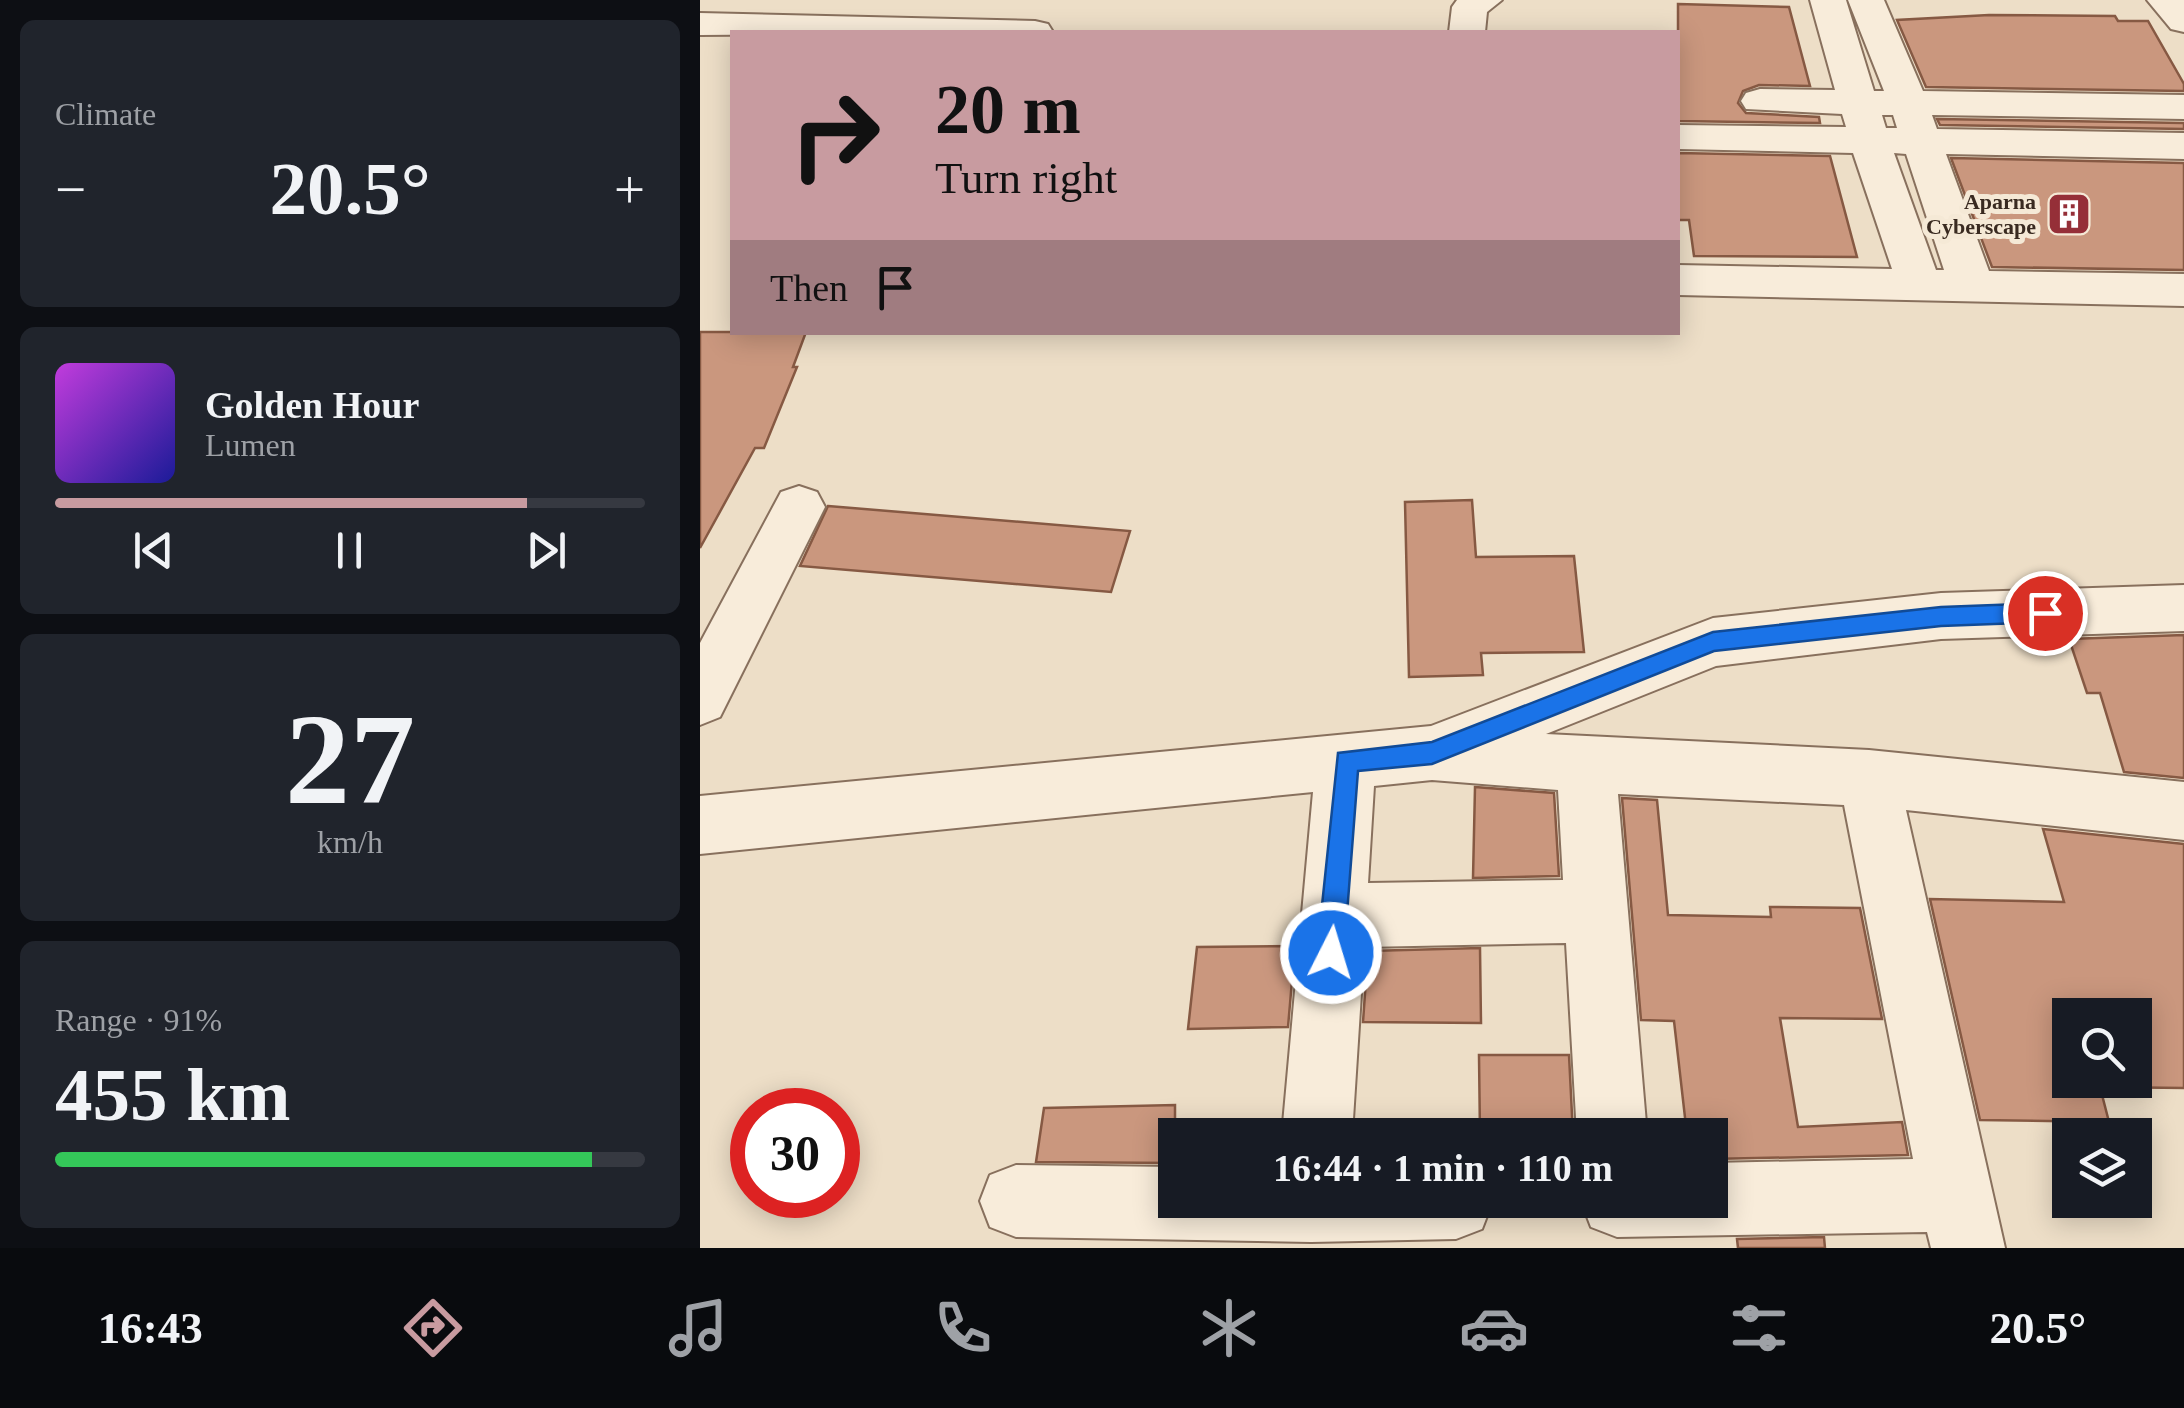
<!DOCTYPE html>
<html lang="en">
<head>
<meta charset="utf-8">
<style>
  body { margin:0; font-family:"Times New Roman",serif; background:#20242c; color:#f1f3f6; height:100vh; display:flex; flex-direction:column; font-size:38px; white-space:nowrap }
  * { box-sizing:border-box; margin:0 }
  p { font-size:32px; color:#9ea1a6 }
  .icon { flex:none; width:55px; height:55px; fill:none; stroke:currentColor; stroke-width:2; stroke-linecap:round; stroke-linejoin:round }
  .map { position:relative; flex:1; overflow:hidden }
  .sheet { display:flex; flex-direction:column; gap:20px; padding:20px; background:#0d0f14; width:700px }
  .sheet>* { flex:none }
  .top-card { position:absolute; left:30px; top:30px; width:950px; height:305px; border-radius:0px; box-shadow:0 5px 25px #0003; background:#c89ba0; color:#111; overflow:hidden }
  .controls { position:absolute; left:1352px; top:998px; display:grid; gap:20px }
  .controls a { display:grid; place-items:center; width:100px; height:100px; border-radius:0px; background:#171b24; box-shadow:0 5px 25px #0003; font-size:50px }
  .speed { position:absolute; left:30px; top:1088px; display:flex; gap:20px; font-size:50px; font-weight:700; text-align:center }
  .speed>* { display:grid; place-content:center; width:130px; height:130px; border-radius:50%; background:#171b24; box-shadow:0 5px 25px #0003; line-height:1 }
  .speed .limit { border:15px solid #d22; background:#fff; color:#111 }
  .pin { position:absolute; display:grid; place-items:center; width:85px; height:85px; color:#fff; margin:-42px; border:5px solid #fff; border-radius:50%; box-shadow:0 2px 10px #0007 }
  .me { position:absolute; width:110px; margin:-55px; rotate:5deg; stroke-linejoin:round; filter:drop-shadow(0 0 8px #0008) }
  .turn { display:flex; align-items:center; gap:35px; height:210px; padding:0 40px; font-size:45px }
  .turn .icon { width:130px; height:130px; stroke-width:2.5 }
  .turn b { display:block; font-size:70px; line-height:85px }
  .then { display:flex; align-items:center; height:95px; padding:0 40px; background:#0003; gap:20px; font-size:38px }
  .big { font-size:75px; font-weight:800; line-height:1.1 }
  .sheet .tile { flex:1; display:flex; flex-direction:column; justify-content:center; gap:15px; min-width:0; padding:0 35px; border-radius:15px; background:#20242c }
  .sheet .dial { align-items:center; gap:0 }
  .dial b { font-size:130px; line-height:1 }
  .song { display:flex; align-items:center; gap:30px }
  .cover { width:120px; height:120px; border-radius:15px; background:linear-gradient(135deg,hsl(290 70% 55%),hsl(240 70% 35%)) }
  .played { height:10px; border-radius:5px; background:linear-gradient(90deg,#c89ba0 80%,#363941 80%) }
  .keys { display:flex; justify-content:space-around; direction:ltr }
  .heat { display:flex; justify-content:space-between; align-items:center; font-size:55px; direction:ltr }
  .charge { height:15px; border-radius:8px; background:linear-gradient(90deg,#34c759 91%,#363941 0) }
  .trip { position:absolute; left:458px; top:1118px; width:570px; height:100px; border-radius:0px; background:#171b24; box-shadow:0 5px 25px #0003; font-weight:800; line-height:100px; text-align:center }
  .tab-bar { display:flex; height:160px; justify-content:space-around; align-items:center; background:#090b0e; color:#9ea1a6 }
  .tab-bar .icon { width:70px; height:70px }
  .tab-bar .active { color:#c89ba0 }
  .tab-bar b { font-size:45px; color:#f1f3f6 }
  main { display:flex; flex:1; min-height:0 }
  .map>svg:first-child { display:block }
</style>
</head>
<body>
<main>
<section class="sheet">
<div class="tile"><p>Climate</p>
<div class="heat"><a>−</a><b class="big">20.5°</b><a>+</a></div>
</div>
<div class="tile">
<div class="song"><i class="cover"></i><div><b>Golden Hour</b><p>Lumen</p></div></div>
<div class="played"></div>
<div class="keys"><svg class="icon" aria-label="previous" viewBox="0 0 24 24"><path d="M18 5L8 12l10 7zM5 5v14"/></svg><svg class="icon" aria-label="pause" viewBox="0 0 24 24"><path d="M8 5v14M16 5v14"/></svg><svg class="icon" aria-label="next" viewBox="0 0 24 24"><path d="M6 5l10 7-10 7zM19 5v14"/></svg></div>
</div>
<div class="tile dial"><b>27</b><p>km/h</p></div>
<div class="tile"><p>Range · 91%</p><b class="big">455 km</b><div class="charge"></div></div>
</section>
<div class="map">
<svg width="1484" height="1248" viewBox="0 0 1484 1248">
  <rect width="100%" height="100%" fill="#eddec7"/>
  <!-- building -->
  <path fill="#ca977e" stroke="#865943" stroke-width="2.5" fill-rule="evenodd" d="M 978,4 L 1089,7 L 1110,86 L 1059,85 L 1043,91 L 1038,103 L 1046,113 L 1119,117 L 1120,123 L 978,121 Z
    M 1289,15 L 1415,16 L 1418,21 L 1448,21 L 1484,84 L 1484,91 L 1226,87 L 1197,20 Z
    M 1237,119 L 1484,123 L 1484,129 L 1240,125 Z
    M 978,153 L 1130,156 L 1157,257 L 994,256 L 989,220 L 978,220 Z
    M 1251,158 L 1484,163 L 1484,270 L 1292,267 Z
    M 0,332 L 106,332 L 93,367 L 97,367 L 64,448 L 55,448 L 0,548 Z
    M 772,500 L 776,557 L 874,556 L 884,652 L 781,653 L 783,675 L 709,677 L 705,502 Z
    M 128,506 L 430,531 L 411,592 L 100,566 Z
    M 1484,635 L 1484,778 L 1424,772 L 1400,693 L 1387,693 L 1369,639 Z
    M 775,787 L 854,793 L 859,876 L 773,878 Z
    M 922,798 L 957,800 L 968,915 L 1071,917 L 1070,907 L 1160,908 L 1182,1019 L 1080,1018 L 1098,1127 L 1202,1122 L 1208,1155 L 1010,1159 L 1010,1135 L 987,1135 L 974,1021 L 941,1020 Z
    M 1343,829 L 1484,844 L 1484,1088 L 1400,1087 L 1409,1122 L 1280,1120 L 1230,899 L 1364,902 ZM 1370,1015 L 1435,1015 L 1435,1080 L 1370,1080 Z
    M 595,946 L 588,1027 L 488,1029 L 497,947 Z
    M 780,948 L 781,1023 L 663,1022 L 668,951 Z
    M 779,1055 L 869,1055 L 873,1135 L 780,1135 Z
    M 475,1105 L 475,1163 L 336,1162 L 344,1108 Z
    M 1124,1237 L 1125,1248 L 1038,1248 L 1037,1239 Z"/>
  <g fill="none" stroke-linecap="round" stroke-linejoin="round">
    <defs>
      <path id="street" d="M 757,0 L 802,0 L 787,12 L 785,32 L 749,32 L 752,7 Z
        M 1110,0 L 1146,0 L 1174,91 L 1184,91 L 1148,0 L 1184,0 L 1223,91 L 1484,95 L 1484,119 L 1232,115 L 1237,129 L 1484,133 L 1484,159 L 1246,154 L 1289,271 L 1484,274 L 1484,306 L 978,295 L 978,265 L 1192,269 L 1153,153 L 978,149 L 978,125 L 1146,127 L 1142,114 L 1046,109 L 1041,101 L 1046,93 L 1060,89 L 1135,90 ZM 1182,115 L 1193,115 L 1197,128 L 1186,128 ZM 1194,153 L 1206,154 L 1244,270 L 1236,270 Z
        M 1447,0 L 1484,0 L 1484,32 L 1471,29 Z
        M 0,13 L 335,21 L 348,24 L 353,32 L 0,35 Z
        M 99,486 L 117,492 L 125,507 L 20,717 L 0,725 L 0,643 L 81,492 Z
        M 1484,585 L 1484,631 L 1241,639 L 1016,666 L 846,734 L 1169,750 L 1484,782 L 1484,840 L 1206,810 L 1305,1248 L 1231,1248 L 1227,1232 L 917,1237 L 891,1227 L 881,1201 L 1010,1200 L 1010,1163 L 1213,1159 L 1144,805 L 918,794 L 947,1135 L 877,1135 L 866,943 L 664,947 L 652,1135 L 582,1135 L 613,792 L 0,854 L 0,796 L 731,726 L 1013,618 L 1241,593 ZM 732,780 L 858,790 L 863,880 L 668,883 L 674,786 Z
        M 316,1165 L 475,1167 L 475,1200 L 792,1203 L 782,1229 L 756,1239 L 611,1242 L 316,1237 L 290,1227 L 280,1201 L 290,1175 Z"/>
    </defs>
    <!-- street casing -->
    <use href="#street" stroke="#88705d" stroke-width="4"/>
    <!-- street -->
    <use href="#street" fill="#f8ecda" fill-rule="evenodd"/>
  </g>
  <!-- route -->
  <path fill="#1a73e8" stroke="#114b97" stroke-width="2.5" d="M 1345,603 L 1353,606 L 1356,613 L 1353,620 L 1345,622 L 1241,626 L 1014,651 L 732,764 L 658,771 L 644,953 L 640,962 L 631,966 L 621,962 L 617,953 L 638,753 L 732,742 L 1013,632 L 1241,607 Z"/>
  <!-- icons -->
  <defs>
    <symbol id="building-square" viewBox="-11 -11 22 22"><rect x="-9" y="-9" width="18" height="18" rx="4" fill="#952f38" stroke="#f5e9d6"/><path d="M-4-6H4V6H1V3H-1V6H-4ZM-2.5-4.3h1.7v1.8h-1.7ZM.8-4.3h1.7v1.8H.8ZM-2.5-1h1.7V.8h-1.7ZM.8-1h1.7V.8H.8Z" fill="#fff"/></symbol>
  </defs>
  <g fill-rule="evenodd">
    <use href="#building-square" x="1344" y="189" width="50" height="50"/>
  </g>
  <g text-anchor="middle" stroke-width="10" stroke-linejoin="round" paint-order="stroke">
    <!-- far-poi labels -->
    <g font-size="22" font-weight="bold" fill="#392a20" stroke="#f5e9d6" text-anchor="end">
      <text x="1336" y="209">Aparna<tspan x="1336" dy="25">Cyberscape</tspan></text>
    </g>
  </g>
</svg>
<div class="controls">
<a><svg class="icon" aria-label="search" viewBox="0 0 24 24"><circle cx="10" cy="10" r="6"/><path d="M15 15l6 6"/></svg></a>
<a><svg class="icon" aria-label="layers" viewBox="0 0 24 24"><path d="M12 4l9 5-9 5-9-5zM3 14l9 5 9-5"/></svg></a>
</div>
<div class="speed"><div class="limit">30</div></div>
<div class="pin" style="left:1345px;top:613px;background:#d93025"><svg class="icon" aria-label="arrive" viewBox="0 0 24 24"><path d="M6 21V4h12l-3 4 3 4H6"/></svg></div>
<svg class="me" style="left:631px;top:953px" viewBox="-20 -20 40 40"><circle r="17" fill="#1a73e8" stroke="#fff" stroke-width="3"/><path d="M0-11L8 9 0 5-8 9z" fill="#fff"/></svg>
<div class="trip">16:44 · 1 min · 110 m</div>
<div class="top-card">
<div class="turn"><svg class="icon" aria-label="right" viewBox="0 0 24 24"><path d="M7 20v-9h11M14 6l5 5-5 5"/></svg><div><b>20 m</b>Turn right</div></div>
<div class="then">Then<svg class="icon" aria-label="arrive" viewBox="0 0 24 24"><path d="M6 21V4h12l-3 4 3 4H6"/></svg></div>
</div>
</div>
</main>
<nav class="tab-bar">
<b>16:43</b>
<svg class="icon active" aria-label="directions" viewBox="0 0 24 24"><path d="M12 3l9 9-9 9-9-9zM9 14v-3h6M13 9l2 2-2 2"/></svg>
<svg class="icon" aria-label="music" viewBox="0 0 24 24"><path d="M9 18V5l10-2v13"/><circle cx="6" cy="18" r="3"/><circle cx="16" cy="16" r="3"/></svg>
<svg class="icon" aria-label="phone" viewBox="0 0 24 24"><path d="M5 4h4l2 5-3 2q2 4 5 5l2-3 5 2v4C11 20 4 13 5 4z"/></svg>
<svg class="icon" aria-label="climate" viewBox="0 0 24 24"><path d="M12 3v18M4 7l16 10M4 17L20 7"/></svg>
<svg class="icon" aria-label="car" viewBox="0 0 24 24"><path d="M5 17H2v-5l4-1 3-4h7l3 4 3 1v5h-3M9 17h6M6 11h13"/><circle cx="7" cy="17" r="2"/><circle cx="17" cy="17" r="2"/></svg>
<svg class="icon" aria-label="filters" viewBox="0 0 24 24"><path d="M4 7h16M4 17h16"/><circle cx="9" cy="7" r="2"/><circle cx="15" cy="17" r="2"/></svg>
<b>20.5°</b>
</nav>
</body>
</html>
